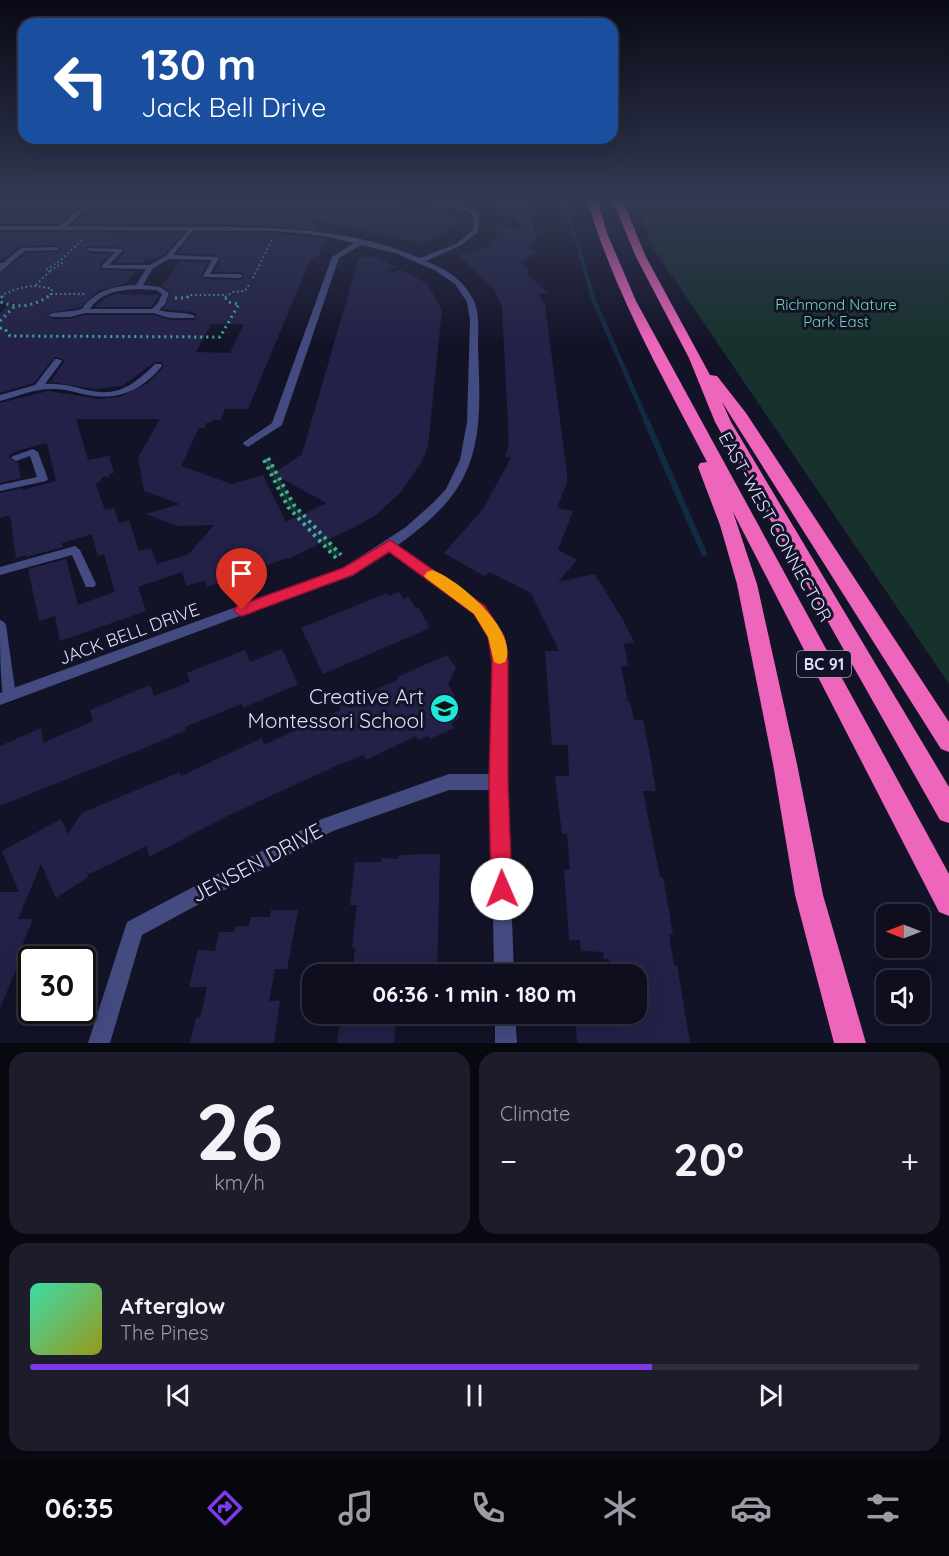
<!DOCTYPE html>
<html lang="en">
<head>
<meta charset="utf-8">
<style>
  body { margin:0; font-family:Quicksand,sans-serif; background:#1c1c2b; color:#f1f3f6; height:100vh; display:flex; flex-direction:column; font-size:22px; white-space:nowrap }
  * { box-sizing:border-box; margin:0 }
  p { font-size:20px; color:#9b9ca4 }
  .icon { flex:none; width:33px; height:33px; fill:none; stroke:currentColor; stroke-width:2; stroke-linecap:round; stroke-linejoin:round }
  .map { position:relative; height:1043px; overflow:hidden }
  .panel { display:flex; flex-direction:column; gap:9px; padding:9px; background:#080810; flex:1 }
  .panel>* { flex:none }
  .banner { position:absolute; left:18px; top:18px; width:600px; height:126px; border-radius:18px; box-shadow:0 6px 24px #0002,0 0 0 2px #2e2e3c; background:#1a4fa0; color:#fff; overflow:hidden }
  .needle { width:39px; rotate:270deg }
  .fabs { position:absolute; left:876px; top:904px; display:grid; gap:12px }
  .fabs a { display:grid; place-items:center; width:54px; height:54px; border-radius:12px; background:#0e0e1e; box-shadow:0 6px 24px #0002,0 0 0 2px #2e2e3c; font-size:30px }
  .speed { position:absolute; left:18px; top:946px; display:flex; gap:12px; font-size:30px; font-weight:700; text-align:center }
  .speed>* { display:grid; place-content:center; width:78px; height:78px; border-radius:50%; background:#0e0e1e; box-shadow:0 6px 24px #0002,0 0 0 2px #2e2e3c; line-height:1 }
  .speed .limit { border:3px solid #111; border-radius:9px; background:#fff; color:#111 }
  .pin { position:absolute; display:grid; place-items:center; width:51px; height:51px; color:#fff; margin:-62px -26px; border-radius:50% 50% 50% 0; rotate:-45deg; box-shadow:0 0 6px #0007 }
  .pin .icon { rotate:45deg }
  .me { position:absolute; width:66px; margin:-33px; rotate:359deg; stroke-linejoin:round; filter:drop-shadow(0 0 4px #0008) }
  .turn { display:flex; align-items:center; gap:21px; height:126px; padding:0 24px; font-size:27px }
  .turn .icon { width:78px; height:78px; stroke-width:2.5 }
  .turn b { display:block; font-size:42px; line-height:51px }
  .big { font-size:45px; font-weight:800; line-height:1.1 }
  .panel .card { flex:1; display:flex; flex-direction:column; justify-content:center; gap:9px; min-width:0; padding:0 21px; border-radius:18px; background:#1c1c2b }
  .panel .dial { align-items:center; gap:0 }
  .dial b { font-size:78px; line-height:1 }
  .song { display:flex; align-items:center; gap:18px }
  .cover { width:72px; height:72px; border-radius:9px; background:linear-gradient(135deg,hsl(160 70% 55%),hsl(60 70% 35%)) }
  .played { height:6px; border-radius:3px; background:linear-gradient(90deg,#7c3aed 70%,#2e2e3c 70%) }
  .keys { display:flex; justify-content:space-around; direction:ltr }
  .heat { display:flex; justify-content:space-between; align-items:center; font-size:33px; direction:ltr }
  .panel .tiles { flex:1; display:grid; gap:9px; grid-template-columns:1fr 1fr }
  .card:last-child { grid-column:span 2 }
  .trip { position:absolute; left:302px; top:964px; width:345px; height:60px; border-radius:18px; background:#0e0e1e; box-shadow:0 6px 24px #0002,0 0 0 2px #2e2e3c; font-weight:800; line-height:60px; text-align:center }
  .tab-bar { display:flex; height:96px; justify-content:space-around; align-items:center; background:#06060c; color:#9b9ca4 }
  .tab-bar .icon { width:42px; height:42px }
  .tab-bar .active { color:#7c3aed }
  .tab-bar b { font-size:27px; color:#f1f3f6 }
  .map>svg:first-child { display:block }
</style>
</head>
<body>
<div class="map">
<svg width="949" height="1043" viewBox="0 0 949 1043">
  <rect width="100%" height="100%" fill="#131328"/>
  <!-- green -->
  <path fill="#17312c" d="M 633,199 L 949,199 L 949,684 L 653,248 Z
    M 270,460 L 294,505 L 340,553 L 334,556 L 288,507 L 265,462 Z"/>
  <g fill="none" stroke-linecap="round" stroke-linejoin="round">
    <!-- stream-far2 -->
    <path stroke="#112b43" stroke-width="4" d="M 564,199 L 593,297"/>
    <!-- stream-far1 -->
    <path stroke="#112b43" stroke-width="4.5" d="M 592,296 L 647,422"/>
    <!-- stream -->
    <path stroke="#112b43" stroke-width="6" d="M 646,420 L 704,553"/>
  </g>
  <!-- building -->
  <path fill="#232147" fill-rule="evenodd" d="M 7,199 L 86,199 L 58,224 L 0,224 L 0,205 Z
    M 99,199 L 360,199 L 467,219 L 424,244 L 312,220 L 311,224 L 325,231 L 256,225 L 73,224 Z
    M 490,199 L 518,199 L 531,210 L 535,232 L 540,233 L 527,248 L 536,251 L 521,263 L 531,272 L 526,273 L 549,293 L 538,294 L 545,305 L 567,473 L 567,482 L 557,508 L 573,511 L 558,550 L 577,560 L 558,582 L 595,574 L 623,620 L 634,642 L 624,644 L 628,666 L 621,666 L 628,702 L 630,702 L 634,720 L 643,720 L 650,755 L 656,791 L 643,791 L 660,877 L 663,877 L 673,934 L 669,934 L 674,965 L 677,965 L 690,1043 L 577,1043 L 575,1014 L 636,1014 L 636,975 L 611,975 L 609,959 L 604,959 L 603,952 L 581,951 L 580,940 L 569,940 L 564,870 L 570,870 L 567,834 L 562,834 L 555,776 L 569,776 L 568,745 L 552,745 L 545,651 L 559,651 L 531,593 L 489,572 L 484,576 L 444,553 L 483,509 L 511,458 L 505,457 L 509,444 L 502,306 L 493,289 L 459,255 L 486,248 L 498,235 L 497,225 L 527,231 Z
    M 0,232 L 183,233 L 165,254 L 157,258 L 147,258 L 143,263 L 114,263 L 124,253 L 122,247 L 86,246 L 85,249 L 90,253 L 110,254 L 100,264 L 100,270 L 136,271 L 125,284 L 98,291 L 81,307 L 46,314 L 52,319 L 70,319 L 85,315 L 153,315 L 170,320 L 194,320 L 197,315 L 192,312 L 163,309 L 171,292 L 162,286 L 180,262 L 208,262 L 201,275 L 204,279 L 240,280 L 245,275 L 240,272 L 214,272 L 221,259 L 218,255 L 178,253 L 194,233 L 277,233 L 326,239 L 319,255 L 316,258 L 311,258 L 248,409 L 225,409 L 221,420 L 212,420 L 211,423 L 206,423 L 204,428 L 199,428 L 181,466 L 232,484 L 263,475 L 286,522 L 327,503 L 273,474 L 302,454 L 359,257 L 377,257 L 396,267 L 385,274 L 402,270 L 419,279 L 427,284 L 442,309 L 428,446 L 422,461 L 401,492 L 376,515 L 357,526 L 288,559 L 287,558 L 207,587 L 205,580 L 186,586 L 182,572 L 138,587 L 146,611 L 60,641 L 55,616 L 39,621 L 28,569 L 66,559 L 78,605 L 115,592 L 104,554 L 98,556 L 92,534 L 62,543 L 63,547 L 26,557 L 26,555 L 16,558 L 10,515 L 0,518 L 0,493 L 23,488 L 23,490 L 56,481 L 47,443 L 16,451 L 11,454 L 9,458 L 18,463 L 21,478 L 0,483 L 0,403 L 48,391 L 99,399 L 120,397 L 148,383 L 164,366 L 161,362 L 155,362 L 122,386 L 95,389 L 50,382 L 64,362 L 63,359 L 55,357 L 34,383 L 0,393 L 0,313 L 11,303 L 0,303 L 0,274 L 26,253 L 58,252 L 61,249 L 56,245 L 21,246 L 0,261 ZM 211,324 L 244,324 L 230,353 L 196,352 ZM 76,419 L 160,419 L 138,458 L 144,491 L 180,504 L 146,514 L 177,526 L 214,525 L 189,554 L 157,564 L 151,548 L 139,551 L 129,520 L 119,523 L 114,508 L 105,510 L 96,485 L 104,476 L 110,478 L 108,474 L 114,473 L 109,456 L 88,460 Z
    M 157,293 L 159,295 L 151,307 L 95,307 L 106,297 L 116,294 L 155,295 Z
    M 399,592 L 403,599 L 408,597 L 416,608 L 418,607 L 430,628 L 323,674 L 301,628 L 387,593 L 389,596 Z
    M 282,649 L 298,684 L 243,708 L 241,704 L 185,727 L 186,730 L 135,752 L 0,806 L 0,746 L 41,728 L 43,743 L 93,721 L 90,710 L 150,685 L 154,696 L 190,682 L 187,673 L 245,650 L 250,662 Z
    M 447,655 L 456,668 L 448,685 L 455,695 L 449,698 L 460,717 L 451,724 L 454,728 L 430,739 L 428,736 L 419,740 L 416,736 L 366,760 L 364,755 L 336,766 L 227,816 L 149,857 L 147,846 L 87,875 L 88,877 L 56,898 L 41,864 L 18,919 L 33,919 L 16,960 L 20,960 L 0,1008 L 0,892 L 19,892 L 2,851 L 61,819 L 68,834 L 82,813 L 158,781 L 180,772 L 181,776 L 262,738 L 264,745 L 294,731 L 292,726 L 312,717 L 314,722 L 341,710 L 339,705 L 398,680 L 397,677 Z
    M 440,854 L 437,975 L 352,975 L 355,949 L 352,947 L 357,905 L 350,905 L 355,862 L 381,862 L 381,858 L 398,859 L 399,855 Z
    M 271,910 L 298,910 L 287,969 L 275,969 L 269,1001 L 280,1001 L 274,1043 L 190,1043 L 196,1018 L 200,1018 L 207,987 L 189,987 L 198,950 L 215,951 L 219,932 L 234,932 L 236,926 L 249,926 L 251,917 L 270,917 Z
    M 341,1014 L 396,1014 L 394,1043 L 337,1043 Z"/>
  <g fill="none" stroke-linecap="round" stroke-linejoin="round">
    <!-- path-far2 -->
    <path stroke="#3eaf96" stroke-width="2" stroke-dasharray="1.5 3" stroke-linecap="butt" d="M 50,271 L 62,263 L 60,261
      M 253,278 L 272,240
      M 36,285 L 50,271 L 47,269 L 60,261 L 82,240
      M 51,294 L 84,294
      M 2,297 L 2,295 C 20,287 33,283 52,289 L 51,294 L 47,297
      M 187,297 L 189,295 L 226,295
      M 225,297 L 233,292 L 245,291 L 250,283"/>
    <!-- path-far1 -->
    <path stroke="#3eaf96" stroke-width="3" stroke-dasharray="2 4" stroke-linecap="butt" d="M 2,296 L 1,302 C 17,309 34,306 49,296
      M 175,298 L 187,298 L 188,296
      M 0,321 L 15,306
      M 0,328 L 5,329 L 10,336 L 220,337 L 239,304 L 228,302 L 225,297 L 227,296"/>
    <!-- path -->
    <path stroke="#3eaf96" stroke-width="4" stroke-dasharray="3 4.5" stroke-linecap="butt" d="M 268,458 L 294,505 L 341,555
      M 264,460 L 288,507 L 336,558"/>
    <!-- lane -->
    <path fill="#434b81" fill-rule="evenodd" d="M 192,226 L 195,228 L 173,255 L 218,257 L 219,258 L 210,274 L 240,274 L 243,276 L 240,278 L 204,277 L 203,276 L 212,260 L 169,259 L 153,268 L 143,285 L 160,287 L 169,293 L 165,304 L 159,310 C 170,314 186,311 195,316 L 194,318 L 170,318 L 153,313 L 85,313 L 70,317 L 52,317 L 48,315 C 56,311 72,312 82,309 C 95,290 114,286 136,285 L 146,269 L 102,268 L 102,266 L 115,252 L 90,251 L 87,249 L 88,248 L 122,249 L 122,251 L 109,265 L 150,265 L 166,256 ZM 138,289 L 156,290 L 162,294 L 158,303 L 152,309 L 90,309 C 101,292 119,290 138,289 Z
      M 56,247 L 59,249 L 58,250 L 25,251 L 7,266 L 0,267 L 0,263 L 3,263 L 21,248 Z
      M 55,359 L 58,359 L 62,361 L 45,384 C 58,383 70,386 83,389 C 116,398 132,387 155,364 L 161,364 L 162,366 C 142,390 119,401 88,395 C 77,393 66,389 55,389 C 36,388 18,396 0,401 L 0,395 L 35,385 Z
      M 33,449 L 38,452 L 48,479 L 46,481 L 0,491 L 0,485 L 37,477 L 30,456 L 16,461 L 11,458 L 13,456 Z
      M 75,546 L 80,550 L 96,584 L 94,587 L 86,587 L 72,555 L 0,575 L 0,567 Z
      M 0,620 L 4,622 L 6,625 L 16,696 L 14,700 L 9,701 L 4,700 C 0,680 0,643 0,620 Z"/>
    <!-- street -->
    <path fill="#434b81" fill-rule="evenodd" d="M 90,199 L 97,199 L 67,226 C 111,226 156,227 200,227 C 275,227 350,228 420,258 L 456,244 L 473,230 L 473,215 L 463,210 L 407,199 C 429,199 461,200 479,214 L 478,232 L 460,246 L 426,261 C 447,270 464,280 474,301 C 480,314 478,332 478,346 C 479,387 484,438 464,476 C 450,505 424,526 398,545 L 485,606 L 503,636 L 507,661 L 507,782 L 514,975 L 494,975 L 491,790 L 449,790 L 333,831 L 142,935 L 110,1043 L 88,1043 L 127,922 L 322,819 L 449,774 L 491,774 L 493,661 L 489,637 L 475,614 L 389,551 L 353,574 L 0,705 L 0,693 L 343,568 L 406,527 L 434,502 L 446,489 L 460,460 L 467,422 L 470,320 L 467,302 L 455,284 L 436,271 L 395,253 L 361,245 L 339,258 L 282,425 L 248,447 L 243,444 L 244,442 L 272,423 L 332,257 L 354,243 L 324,236 L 277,231 L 0,230 L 0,226 L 59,226 Z
      M 2,263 L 9,265 L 0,272 L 0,266 Z
      M 495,1014 L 515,1014 L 517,1043 L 495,1043 Z"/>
    <!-- highway -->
    <path fill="#ee65bc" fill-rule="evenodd" d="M 587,199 L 597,199 L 607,233 L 636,301 L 949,874 L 949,916 L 939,912 L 733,512 L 757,584 L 797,764 L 823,895 L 866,1043 L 834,1043 L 795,895 L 773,764 L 737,584 L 720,525 L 698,467 L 700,463 L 707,462 C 663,377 614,293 587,199 Z
      M 612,199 L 622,199 L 646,257 L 710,375 L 717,376 L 746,413 L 949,722 L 949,752 L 941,749 L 722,402 L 731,422 L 949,787 L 949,823 L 940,820 L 715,422 L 689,358 L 636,257 Z"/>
  </g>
  <!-- sky -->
  <linearGradient id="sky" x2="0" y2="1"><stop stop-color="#0a0a16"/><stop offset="0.58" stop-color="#333953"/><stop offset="1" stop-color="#333953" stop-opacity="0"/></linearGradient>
  <rect width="949" height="345" fill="url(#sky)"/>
  <!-- route -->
  <path fill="#e11d48" stroke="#92132f" stroke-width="1.5" d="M 390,540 L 485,606 L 504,636 L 508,661 L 508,782 L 512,889 L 509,897 L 502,900 L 494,897 L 491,889 L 489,782 L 492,661 L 488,637 L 474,614 L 389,552 L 353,575 L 242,616 L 237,614 L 234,610 L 237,606 L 343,568 Z"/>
  <!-- slow -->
  <path fill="#f59e0b" d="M 432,570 C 457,578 521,632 505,662 L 499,664 L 494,662 L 488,637 L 474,614 L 427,579 L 424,576 L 427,572 Z"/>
  <!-- icons -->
  <defs>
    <symbol id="school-disc" viewBox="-11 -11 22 22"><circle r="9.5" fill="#1ee7db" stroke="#131328"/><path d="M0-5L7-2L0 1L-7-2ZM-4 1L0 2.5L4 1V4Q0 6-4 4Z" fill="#111"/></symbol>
  </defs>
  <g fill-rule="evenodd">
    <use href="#school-disc" x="428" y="692" width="33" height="33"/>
  </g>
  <g text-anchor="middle" stroke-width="6" stroke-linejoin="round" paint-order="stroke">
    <!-- far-park labels -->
    <g font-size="15" fill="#70d5ac" stroke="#131328">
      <text x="836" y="310">Richmond Nature<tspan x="836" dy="17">Park East</tspan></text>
    </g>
    <!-- shield labels -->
    <rect fill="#131328" stroke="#a0a2bc" stroke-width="1.5" x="797" y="651" width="54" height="26" rx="4.5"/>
    <g font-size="16" font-weight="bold" fill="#dddffb">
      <text x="824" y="670">BC 91</text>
    </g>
    <!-- street labels -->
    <g font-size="18" fill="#dddffb" stroke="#131328">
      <text transform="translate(775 527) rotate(61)" y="6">EAST-WEST CONNECTOR</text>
      <text transform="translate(129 634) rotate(-20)" y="6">JACK BELL DRIVE</text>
    </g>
    <!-- near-poi labels -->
    <g font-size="21" fill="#dddffb" stroke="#131328" text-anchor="end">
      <text x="424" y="704">Creative Art<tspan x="424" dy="24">Montessori School</tspan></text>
    </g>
    <!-- near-street labels -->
    <g font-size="21" fill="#dddffb" stroke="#131328">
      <text transform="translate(257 863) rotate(-28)" y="7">JENSEN DRIVE</text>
    </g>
  </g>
</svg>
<div class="fabs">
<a><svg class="needle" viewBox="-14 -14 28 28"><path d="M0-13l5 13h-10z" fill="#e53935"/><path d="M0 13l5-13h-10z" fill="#9b9ca4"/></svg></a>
<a><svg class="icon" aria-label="sound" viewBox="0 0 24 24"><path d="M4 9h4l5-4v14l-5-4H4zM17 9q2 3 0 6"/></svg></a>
</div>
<div class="speed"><div class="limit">30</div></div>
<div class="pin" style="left:242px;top:610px;background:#d93025"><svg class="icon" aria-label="arrive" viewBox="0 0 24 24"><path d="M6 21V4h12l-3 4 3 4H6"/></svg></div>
<svg class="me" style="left:502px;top:889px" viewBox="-20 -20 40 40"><circle r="19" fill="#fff"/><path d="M0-13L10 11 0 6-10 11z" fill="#e11d48"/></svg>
<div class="trip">06:36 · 1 min · 180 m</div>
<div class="banner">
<div class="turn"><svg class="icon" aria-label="left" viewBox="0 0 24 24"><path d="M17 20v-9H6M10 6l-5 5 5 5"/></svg><div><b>130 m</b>Jack Bell Drive</div></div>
</div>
</div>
<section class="panel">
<div class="tiles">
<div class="card dial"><b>26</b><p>km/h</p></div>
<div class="card"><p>Climate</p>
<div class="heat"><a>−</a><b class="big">20°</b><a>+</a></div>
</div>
<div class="card">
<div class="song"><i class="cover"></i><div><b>Afterglow</b><p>The Pines</p></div></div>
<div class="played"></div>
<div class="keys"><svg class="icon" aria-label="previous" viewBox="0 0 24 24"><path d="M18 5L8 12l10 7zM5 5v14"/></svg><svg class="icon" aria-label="pause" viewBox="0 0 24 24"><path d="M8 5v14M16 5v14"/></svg><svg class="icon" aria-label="next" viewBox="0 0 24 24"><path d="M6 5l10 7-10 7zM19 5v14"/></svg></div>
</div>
</div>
</section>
<nav class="tab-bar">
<b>06:35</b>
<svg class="icon active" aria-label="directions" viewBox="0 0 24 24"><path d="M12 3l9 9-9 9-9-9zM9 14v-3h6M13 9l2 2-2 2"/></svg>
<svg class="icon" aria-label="music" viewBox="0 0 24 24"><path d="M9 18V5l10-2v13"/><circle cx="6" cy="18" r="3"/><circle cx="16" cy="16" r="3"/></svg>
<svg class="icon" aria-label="phone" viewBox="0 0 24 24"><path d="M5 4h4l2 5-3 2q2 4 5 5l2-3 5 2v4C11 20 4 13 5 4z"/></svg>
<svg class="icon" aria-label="climate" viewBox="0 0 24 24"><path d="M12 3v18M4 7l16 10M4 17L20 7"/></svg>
<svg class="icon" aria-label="car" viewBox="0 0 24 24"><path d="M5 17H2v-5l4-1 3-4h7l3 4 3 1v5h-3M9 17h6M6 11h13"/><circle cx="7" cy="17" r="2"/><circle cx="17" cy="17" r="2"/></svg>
<svg class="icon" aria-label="filters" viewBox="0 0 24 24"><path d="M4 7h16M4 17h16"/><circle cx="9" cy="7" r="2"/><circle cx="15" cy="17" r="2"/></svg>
</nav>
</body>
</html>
